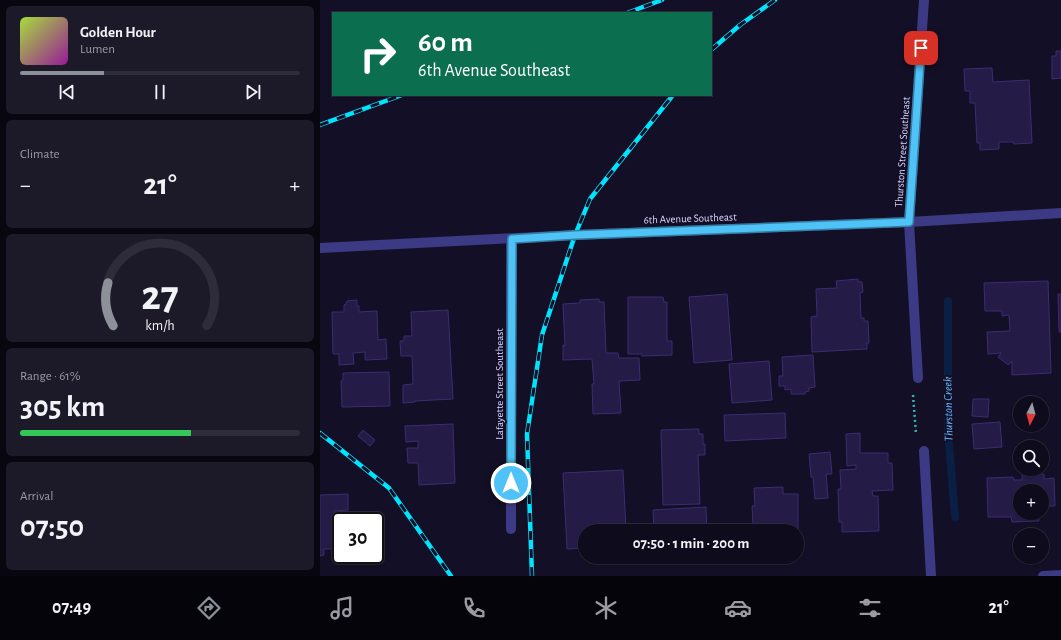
<!DOCTYPE html>
<html lang="en">
<head>
<meta charset="utf-8">
<style>
  body { margin:0; font-family:"Alegreya Sans",sans-serif; background:#1c1929; color:#f1f3f6; height:100vh; display:flex; flex-direction:column; font-size:15px; white-space:nowrap }
  * { box-sizing:border-box; margin:0 }
  p { font-size:13px; color:#9b9ba3 }
  .icon { flex:none; width:22px; height:22px; fill:none; stroke:currentColor; stroke-width:2; stroke-linecap:round; stroke-linejoin:round }
  .map { position:relative; flex:1; overflow:hidden }
  .sheet { display:flex; flex-direction:column; gap:6px; padding:6px; background:#08060f; width:320px }
  .sheet>* { flex:none }
  .top-card { position:absolute; left:12px; top:12px; width:380px; height:84px; border-radius:0px; box-shadow:0 1px 3px #0004,0 0 0 1px #2e2b3b; background:#0b6e4f; color:#fff; overflow:hidden }
  .needle { width:26px; rotate:186deg }
  .fabs { position:absolute; left:693px; top:396px; display:grid; gap:8px }
  .fabs a { display:grid; place-items:center; width:36px; height:36px; border-radius:50%; background:#0e0b1c; box-shadow:0 1px 3px #0004,0 0 0 1px #2e2b3b; font-size:20px }
  .speed { position:absolute; left:12px; top:512px; display:flex; gap:8px; font-size:20px; font-weight:700; text-align:center }
  .speed>* { display:grid; place-content:center; width:52px; height:52px; border-radius:50%; background:#0e0b1c; box-shadow:0 1px 3px #0004,0 0 0 1px #2e2b3b; line-height:1 }
  .speed .limit { border:2px solid #111; border-radius:6px; background:#fff; color:#111 }
  .pin { position:absolute; display:grid; place-items:center; width:34px; height:34px; color:#fff; margin:-17px; border-radius:8px; box-shadow:0 2px 6px #0006 }
  .me { position:absolute; width:44px; margin:-22px; rotate:0deg; stroke-linejoin:round; filter:drop-shadow(0 0 3px #0008) }
  .turn { display:flex; align-items:center; gap:14px; height:84px; padding:0 20px; font-size:18px }
  .turn .icon { width:52px; height:52px; stroke-width:2.5 }
  .turn b { display:block; font-size:28px; line-height:34px }
  .big { font-size:30px; font-weight:700; line-height:1.1 }
  .sheet .card { flex:1; display:flex; flex-direction:column; justify-content:center; gap:6px; min-width:0; padding:0 14px; border-radius:6px; background:#1c1929 }
  .sheet .dial { align-items:center; gap:0 }
  .dial svg { height:104px; overflow:visible; fill:none; stroke:#2e2b3b; stroke-width:7; stroke-linecap:round; text-anchor:middle }
  .dial text { fill:#f1f3f6; stroke:none }
  .song { display:flex; align-items:center; gap:12px }
  .cover { width:48px; height:48px; border-radius:6px; background:linear-gradient(135deg,hsl(80 70% 55%),hsl(300 70% 35%)) }
  .played { height:4px; border-radius:2px; background:linear-gradient(90deg,#8c9099 30%,#2e2b3b 30%) }
  .keys { display:flex; justify-content:space-around; direction:ltr }
  .heat { display:flex; justify-content:space-between; align-items:center; font-size:22px; direction:ltr }
  .charge { height:6px; border-radius:3px; background:linear-gradient(90deg,#34c759 61%,#2e2b3b 0) }
  .trip { position:absolute; left:258px; top:524px; width:226px; height:40px; border-radius:20px; background:#0e0b1c; box-shadow:0 1px 3px #0004,0 0 0 1px #2e2b3b; font-weight:700; line-height:40px; text-align:center }
  .tab-bar { display:flex; height:64px; justify-content:space-around; align-items:center; background:#06040b; color:#9b9ba3 }
  .tab-bar .icon { width:28px; height:28px }
  .tab-bar .selected { color:#8c9099 }
  .tab-bar b { font-size:18px; color:#f1f3f6 }
  main { display:flex; flex:1; min-height:0 }
  .map>svg:first-child { display:block }
</style>
</head>
<body>
<main>
<section class="sheet">
<div class="card">
<div class="song"><i class="cover"></i><div><b>Golden Hour</b><p>Lumen</p></div></div>
<div class="played"></div>
<div class="keys"><svg class="icon" aria-label="previous" viewBox="0 0 24 24"><path d="M18 5L8 12l10 7zM5 5v14"/></svg><svg class="icon" aria-label="pause" viewBox="0 0 24 24"><path d="M8 5v14M16 5v14"/></svg><svg class="icon" aria-label="next" viewBox="0 0 24 24"><path d="M6 5l10 7-10 7zM19 5v14"/></svg></div>
</div>
<div class="card"><p>Climate</p>
<div class="heat"><a>−</a><b class="big">21°</b><a>+</a></div>
</div>
<div class="card dial"><svg viewBox="0 0 100 80">
<path d="M14 69A42 42 0 1 1 86 69"/>
<path d="M14 69A42 42 0 0 1 10 36" stroke="#8c9099"/>
<text x="50" y="56" font-size="32" font-weight="700">27</text>
<text x="50" y="72" font-size="11">km/h</text>
</svg></div>
<div class="card"><p>Range · 61%</p><b class="big">305 km</b><div class="charge"></div></div>
<div class="card"><p>Arrival</p><b class="big">07:50</b></div>
</section>
<div class="map">
<svg width="741" height="576" viewBox="0 0 741 576">
  <rect width="100%" height="100%" fill="#130f26"/>
  <g fill="none" stroke-linecap="round" stroke-linejoin="round">
    <!-- stream -->
    <path stroke="#0a1f44" stroke-width="8" d="M 628,301 L 628,431 L 635,517"/>
  </g>
  <!-- building -->
  <path fill="#241b47" stroke="#3b2d73" d="M 736,51 L 741,51 L 741,78 L 732,79 L 732,56 L 736,56 Z
    M 672,68 L 673,82 L 709,80 L 712,143 L 694,144 L 693,142 L 679,142 L 679,149 L 660,150 L 660,143 L 657,143 L 655,103 L 650,103 L 650,91 L 645,91 L 644,69 Z
    M 538,279 L 538,282 L 542,282 L 543,292 L 540,293 L 541,318 L 544,318 L 544,321 L 548,321 L 549,343 L 547,343 L 547,349 L 492,352 L 491,317 L 497,316 L 496,289 L 517,288 L 516,281 Z
    M 728,281 L 731,373 L 692,375 L 692,361 L 688,365 L 678,357 L 681,353 L 668,354 L 667,332 L 690,331 L 689,315 L 682,316 L 682,311 L 665,311 L 664,283 Z
    M 407,294 L 412,360 L 374,363 L 369,297 Z
    M 738,294 L 741,294 L 741,332 L 739,332 Z
    M 308,297 L 343,297 L 344,302 L 347,302 L 347,341 L 352,341 L 352,355 L 322,356 L 322,354 L 308,354 Z
    M 279,299 L 279,302 L 284,302 L 286,353 L 298,353 L 299,358 L 319,358 L 320,380 L 299,381 L 301,413 L 273,414 L 272,384 L 274,384 L 272,359 L 243,360 L 243,345 L 245,346 L 243,304 L 260,303 L 260,300 Z
    M 37,300 L 37,306 L 39,306 L 39,312 L 57,311 L 58,340 L 66,339 L 67,359 L 45,360 L 45,352 L 33,353 L 34,364 L 19,365 L 19,354 L 13,354 L 12,312 L 24,312 L 24,305 L 26,304 L 27,301 Z
    M 128,310 L 133,399 L 95,401 L 95,402 L 83,403 L 83,385 L 93,384 L 92,356 L 81,356 L 80,341 L 84,341 L 84,336 L 92,336 L 91,312 Z
    M 493,355 L 495,387 L 489,388 L 489,391 L 485,392 L 485,394 L 471,394 L 471,389 L 465,390 L 465,386 L 459,386 L 459,376 L 463,376 L 462,357 Z
    M 449,361 L 452,400 L 412,403 L 409,364 Z
    M 69,372 L 70,406 L 22,407 L 21,381 L 23,380 L 23,373 Z
    M 653,399 L 669,399 L 668,417 L 652,416 Z
    M 465,413 L 466,438 L 405,441 L 404,415 Z
    M 680,422 L 682,447 L 654,449 L 652,424 Z
    M 133,424 L 135,483 L 99,485 L 98,463 L 88,463 L 87,448 L 98,448 L 98,441 L 86,442 L 85,426 Z
    M 379,429 L 379,434 L 383,434 L 383,445 L 385,444 L 385,455 L 378,455 L 380,504 L 343,505 L 341,430 Z
    M 43,430 L 55,440 L 50,446 L 38,436 Z
    M 540,433 L 540,453 L 568,453 L 568,463 L 572,463 L 573,490 L 552,491 L 553,496 L 558,496 L 559,531 L 522,532 L 522,522 L 519,522 L 518,489 L 521,489 L 520,470 L 536,469 L 536,465 L 527,466 L 526,434 Z
    M 510,452 L 512,474 L 506,474 L 508,498 L 495,499 L 493,477 L 491,477 L 489,454 Z
    M 303,470 L 306,531 L 265,531 L 265,548 L 247,549 L 243,473 Z
    M 702,474 L 724,474 L 724,479 L 734,478 L 735,506 L 722,506 L 722,491 L 700,491 L 700,513 L 719,513 L 719,521 L 692,522 L 691,517 L 668,517 L 667,478 L 693,477 L 694,480 L 702,480 Z
    M 463,487 L 463,494 L 478,494 L 478,529 L 443,531 L 443,524 L 433,524 L 432,506 L 435,506 L 434,488 Z
    M 28,494 L 28,510 L 14,511 L 15,549 L 4,549 L 4,555 L 0,556 L 0,495 Z
    M 386,507 L 387,531 L 334,531 L 333,510 Z"/>
  <g fill="none" stroke-linecap="round" stroke-linejoin="round">
    <!-- path -->
    <path stroke="#2fb8b0" stroke-width="2.5" stroke-dasharray="2 3" stroke-linecap="butt" d="M 593,395 L 596,434"/>
    <!-- service -->
    <path stroke="#3d3a85" stroke-width="10" d="M 598,378 L 589,222 L 604,0
      M 604,451 L 611,576"/>
    <!-- minor -->
    <path stroke="#3d3a85" stroke-width="10" d="M 0,248 L 255,235 L 589,222 L 741,213
      M 191,529 L 191,239
      M 723,576 L 741,575"/>
    <defs>
      <path id="rail" d="M 307,13 L 342,0
        M 391,50 L 420,25 L 455,0
        M 0,125 L 82,95
        M 0,433 L 69,488 L 131,576
        M 212,576 L 207,434 L 222,335 L 255,235 L 270,199 L 353,95"/>
    </defs>
    <!-- rail casing -->
    <use href="#rail" stroke="#00e5ff" stroke-width="4.5"/>
    <!-- rail -->
    <use href="#rail" stroke="#130f26" stroke-width="3" stroke-dasharray="9" stroke-linecap="butt"/>
  </g>
  <g fill="none" stroke-linecap="round" stroke-linejoin="round">
    <defs>
      <path id="route" d="M 191,483 L 192,239 L 255,235 L 589,222 L 601,48"/>
    </defs>
    <!-- route casing -->
    <use href="#route" stroke="#337fa1" stroke-width="10"/>
    <!-- route -->
    <use href="#route" stroke="#4fc3f7" stroke-width="7"/>
  </g>
  <g text-anchor="middle" stroke-width="4" stroke-linejoin="round" paint-order="stroke">
    <!-- street labels -->
    <g font-size="11" fill="#d9d4ff" stroke="#130f26">
      <text transform="translate(582 152) rotate(-86)" y="4">Thurston Street Southeast</text>
      <text transform="translate(370 218) rotate(-2)" y="4">6th Avenue Southeast</text>
      <text transform="translate(179 384) rotate(-90)" y="4">Lafayette Street Southeast</text>
    </g>
    <!-- water labels -->
    <g font-size="12" font-style="italic" fill="#62b6ff" stroke="#130f26">
      <text transform="translate(628 409) rotate(-91)" y="4">Thurston Creek</text>
    </g>
  </g>
</svg>
<div class="fabs">
<a><svg class="needle" viewBox="-14 -14 28 28"><path d="M0-13l5 13h-10z" fill="#e53935"/><path d="M0 13l5-13h-10z" fill="#9b9ba3"/></svg></a>
<a><svg class="icon" aria-label="search" viewBox="0 0 24 24"><circle cx="10" cy="10" r="6"/><path d="M15 15l6 6"/></svg></a>
<a>+</a>
<a>−</a>
</div>
<div class="speed"><div class="limit">30</div></div>
<div class="pin" style="left:601px;top:48px;background:#d93025"><svg class="icon" aria-label="arrive" viewBox="0 0 24 24"><path d="M6 21V4h12l-3 4 3 4H6"/></svg></div>
<svg class="me" style="left:191px;top:483px" viewBox="-20 -20 40 40"><circle r="17" fill="#4fc3f7" stroke="#fff" stroke-width="3"/><path d="M0-11L8 9 0 5-8 9z" fill="#fff"/></svg>
<div class="trip">07:50 · 1 min · 200 m</div>
<div class="top-card">
<div class="turn"><svg class="icon" aria-label="right" viewBox="0 0 24 24"><path d="M7 20v-9h11M14 6l5 5-5 5"/></svg><div><b>60 m</b>6th Avenue Southeast</div></div>
</div>
</div>
</main>
<nav class="tab-bar">
<b>07:49</b>
<svg class="icon selected" aria-label="directions" viewBox="0 0 24 24"><path d="M12 3l9 9-9 9-9-9zM9 14v-3h6M13 9l2 2-2 2"/></svg>
<svg class="icon" aria-label="music" viewBox="0 0 24 24"><path d="M9 18V5l10-2v13"/><circle cx="6" cy="18" r="3"/><circle cx="16" cy="16" r="3"/></svg>
<svg class="icon" aria-label="phone" viewBox="0 0 24 24"><path d="M5 4h4l2 5-3 2q2 4 5 5l2-3 5 2v4C11 20 4 13 5 4z"/></svg>
<svg class="icon" aria-label="climate" viewBox="0 0 24 24"><path d="M12 3v18M4 7l16 10M4 17L20 7"/></svg>
<svg class="icon" aria-label="car" viewBox="0 0 24 24"><path d="M5 17H2v-5l4-1 3-4h7l3 4 3 1v5h-3M9 17h6M6 11h13"/><circle cx="7" cy="17" r="2"/><circle cx="17" cy="17" r="2"/></svg>
<svg class="icon" aria-label="filters" viewBox="0 0 24 24"><path d="M4 7h16M4 17h16"/><circle cx="9" cy="7" r="2"/><circle cx="15" cy="17" r="2"/></svg>
<b>21°</b>
</nav>
</body>
</html>
